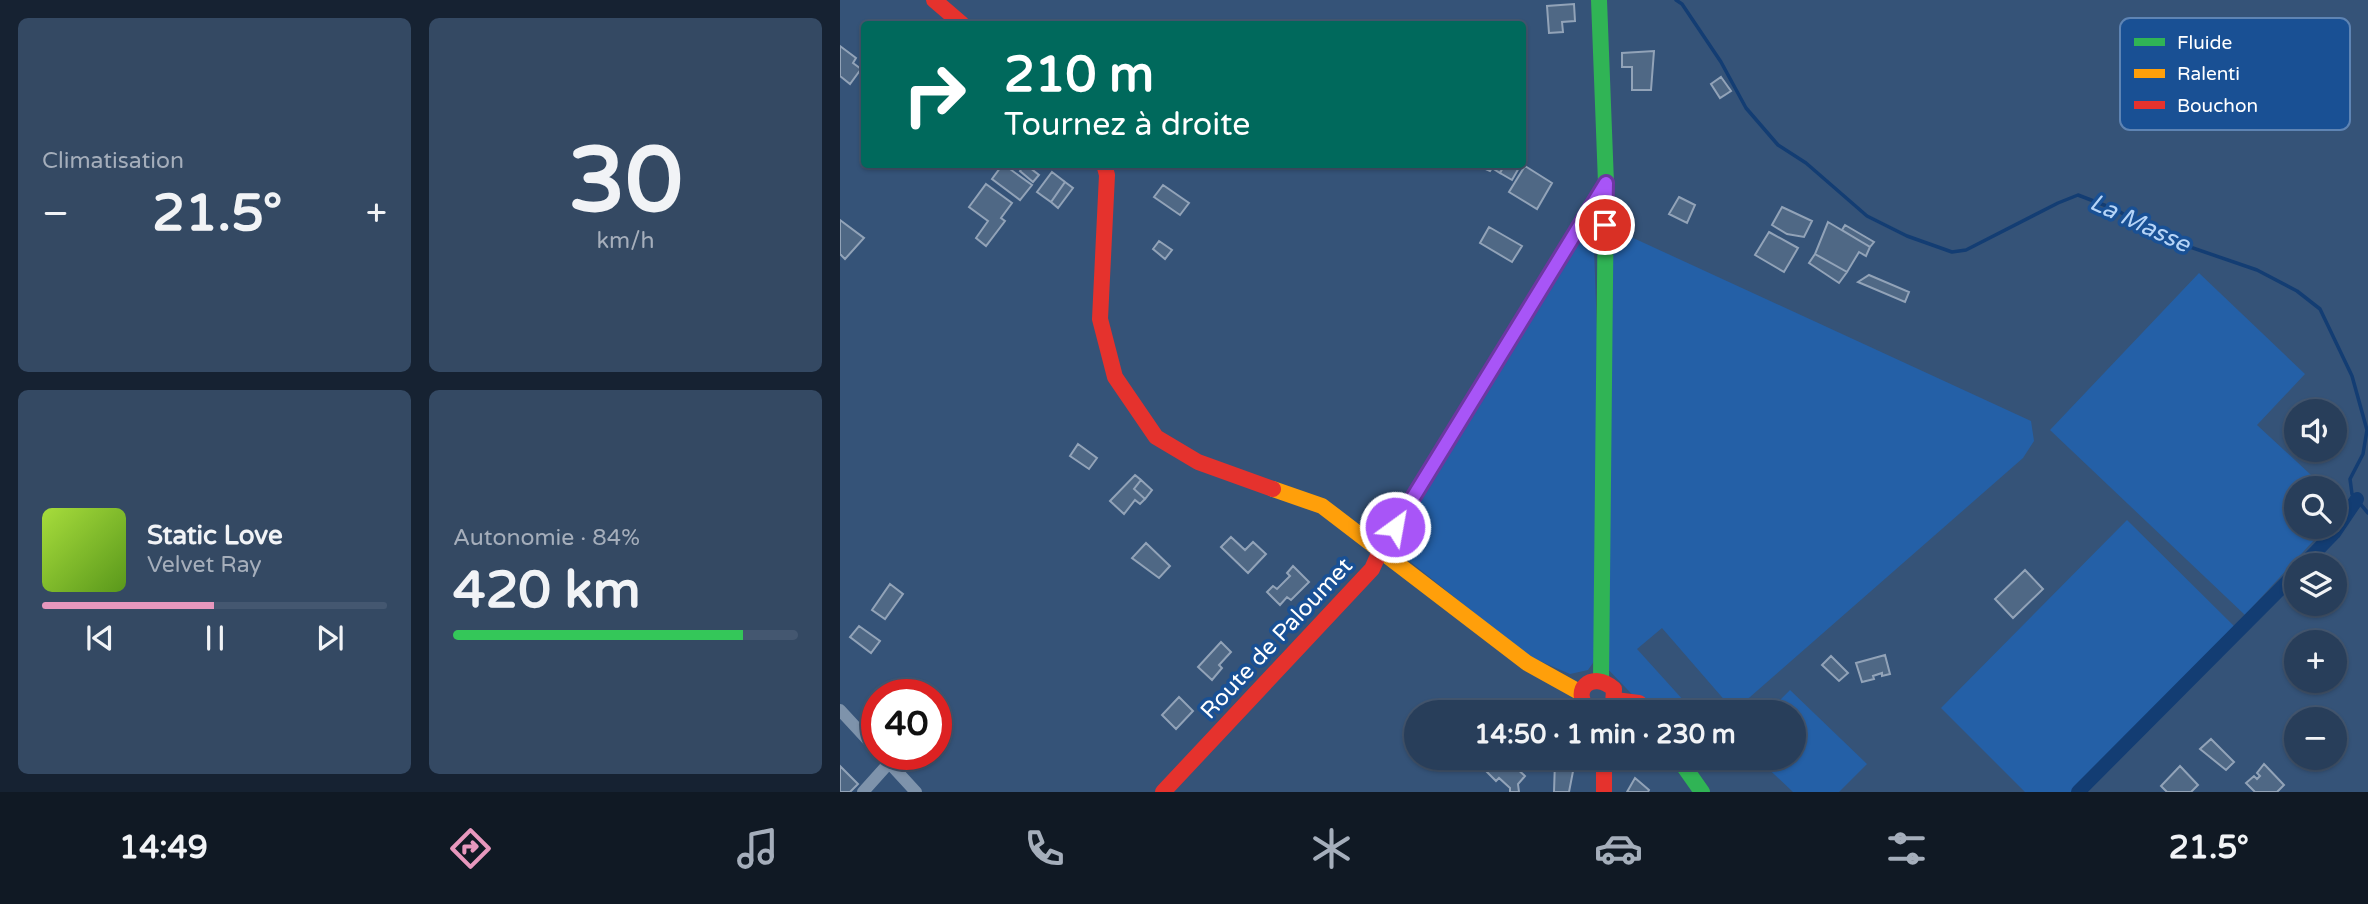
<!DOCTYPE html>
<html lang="fr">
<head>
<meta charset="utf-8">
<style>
  body { margin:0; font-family:"Varela Round",sans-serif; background:#344963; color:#f1f3f6; height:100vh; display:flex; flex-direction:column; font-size:26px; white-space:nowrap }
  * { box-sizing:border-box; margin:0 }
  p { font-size:23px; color:#a5aebb }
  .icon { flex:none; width:38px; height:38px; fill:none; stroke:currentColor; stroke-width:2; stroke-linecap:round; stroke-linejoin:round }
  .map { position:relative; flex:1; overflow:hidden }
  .drawer { display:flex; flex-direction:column; gap:18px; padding:18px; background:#162232; width:840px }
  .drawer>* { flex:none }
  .banner { position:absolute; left:21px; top:21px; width:665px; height:147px; border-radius:7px; box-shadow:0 2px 5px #0004,0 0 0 2px #445770; background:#00695c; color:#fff; overflow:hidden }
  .controls { position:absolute; left:1444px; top:399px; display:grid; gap:14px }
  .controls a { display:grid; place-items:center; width:63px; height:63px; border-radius:50%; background:#283e5a; box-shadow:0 2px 5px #0004,0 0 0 2px #445770; font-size:35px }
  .speed { position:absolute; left:21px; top:679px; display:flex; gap:14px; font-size:35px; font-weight:700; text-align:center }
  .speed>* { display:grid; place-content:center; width:91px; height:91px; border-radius:50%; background:#283e5a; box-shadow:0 2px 5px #0004,0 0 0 2px #445770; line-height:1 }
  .speed .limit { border:10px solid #d22; background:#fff; color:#111 }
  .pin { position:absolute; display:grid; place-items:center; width:60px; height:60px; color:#fff; margin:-30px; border:4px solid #fff; border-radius:50%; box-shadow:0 2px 7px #0007 }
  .me { position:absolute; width:77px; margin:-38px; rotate:32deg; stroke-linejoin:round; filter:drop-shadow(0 0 5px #0008) }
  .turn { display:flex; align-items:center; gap:24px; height:147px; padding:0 28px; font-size:32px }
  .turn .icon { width:91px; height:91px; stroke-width:2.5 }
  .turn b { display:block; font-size:49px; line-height:60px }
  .big { font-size:52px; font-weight:700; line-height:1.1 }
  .drawer .card { flex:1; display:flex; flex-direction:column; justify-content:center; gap:10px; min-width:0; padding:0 24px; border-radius:10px; background:#344963 }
  .drawer .dial { align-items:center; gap:0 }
  .dial b { font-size:91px; line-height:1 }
  .song { display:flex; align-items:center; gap:21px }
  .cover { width:84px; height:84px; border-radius:10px; background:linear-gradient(135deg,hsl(80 70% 55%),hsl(90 70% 35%)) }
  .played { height:7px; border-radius:4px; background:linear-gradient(90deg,#e797bd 50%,#445770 50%) }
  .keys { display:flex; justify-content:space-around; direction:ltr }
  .heat { display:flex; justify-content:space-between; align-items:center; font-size:38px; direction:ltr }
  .charge { height:10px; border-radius:5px; background:linear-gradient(90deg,#34c759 84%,#445770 0) }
  .drawer .tiles { flex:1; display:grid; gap:18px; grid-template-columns:repeat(2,1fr) }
  .trip { position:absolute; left:564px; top:700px; width:402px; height:70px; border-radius:35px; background:#283e5a; box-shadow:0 2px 5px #0004,0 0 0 2px #445770; font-weight:700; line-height:70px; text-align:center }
  .tabs { display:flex; height:112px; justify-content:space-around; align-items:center; background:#101924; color:#a5aebb }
  .tabs .icon { width:49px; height:49px }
  .tabs .selected { color:#e797bd }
  .tabs b { font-size:32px; color:#f1f3f6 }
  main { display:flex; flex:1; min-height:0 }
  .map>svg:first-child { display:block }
</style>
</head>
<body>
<main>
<section class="drawer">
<div class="tiles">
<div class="card"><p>Climatisation</p>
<div class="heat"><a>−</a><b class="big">21.5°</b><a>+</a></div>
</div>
<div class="card dial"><b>30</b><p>km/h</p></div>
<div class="card">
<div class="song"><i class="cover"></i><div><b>Static Love</b><p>Velvet Ray</p></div></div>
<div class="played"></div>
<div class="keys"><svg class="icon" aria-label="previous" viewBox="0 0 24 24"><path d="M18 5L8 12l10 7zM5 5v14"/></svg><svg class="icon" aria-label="pause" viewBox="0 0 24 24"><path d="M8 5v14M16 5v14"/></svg><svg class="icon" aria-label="next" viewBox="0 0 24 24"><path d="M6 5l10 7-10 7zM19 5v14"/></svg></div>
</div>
<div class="card"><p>Autonomie · 84%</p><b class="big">420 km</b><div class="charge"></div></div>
</div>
</section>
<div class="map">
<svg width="1528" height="792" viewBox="0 0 1528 792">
  <rect width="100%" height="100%" fill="#355378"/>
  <!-- green -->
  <path fill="#2460a7" d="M 753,219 L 757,332 L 755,660 L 748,670 L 730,674 L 686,655 L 551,546 Z
    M 765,225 L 1191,421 L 1194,441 L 1183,458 L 894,711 L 822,628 L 797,649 L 854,712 L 809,712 L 762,663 Z
    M 1359,273 L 1465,374 L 1417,425 L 1485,488 L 1456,488 L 1456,527 L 1486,527 L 1405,615 L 1210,430 Z
    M 1287,520 L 1398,630 L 1236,792 L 1185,792 L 1101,708 Z
    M 950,690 L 1027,764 L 999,792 L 953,792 L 917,758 L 954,758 L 954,712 L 928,712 Z"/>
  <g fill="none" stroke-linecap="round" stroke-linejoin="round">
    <!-- stream -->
    <path stroke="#133d73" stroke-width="3.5" d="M 836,0 L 842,4 L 881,62 L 906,108 L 938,145 L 966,163 L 1027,216 L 1067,236 L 1112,252 L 1126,250 L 1218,203 L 1238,195 L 1277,210 L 1318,236 L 1417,270 L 1457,291 L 1480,309 L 1512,376 L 1527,430 L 1523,454 L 1510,479 L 1512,494 L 1528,513"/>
    <!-- canal -->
    <path stroke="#133d73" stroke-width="14" d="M 1463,565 L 1494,533 L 1517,499
      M 1238,792 L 1456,573"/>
  </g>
  <!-- building -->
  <path fill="#4f6885" stroke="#92a3b8" stroke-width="2" d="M 734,4 L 735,21 L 722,22 L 723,32 L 709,33 L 707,6 Z
    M 0,46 L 16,58 L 13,63 L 21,69 L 10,84 L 0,76 Z
    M 814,51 L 811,90 L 792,90 L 792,67 L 782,67 L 782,53 Z
    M 881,77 L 891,91 L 880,98 L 871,84 Z
    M 163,164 L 192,185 L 180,200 L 152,179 Z
    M 185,164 L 199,175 L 193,182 L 180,171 Z
    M 634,164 L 665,164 L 660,173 L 652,168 L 650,171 Z
    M 665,164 L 680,166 L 672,180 L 660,173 Z
    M 685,166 L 712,183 L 697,209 L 669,192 Z
    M 212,172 L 225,182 L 211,202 L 197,192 Z
    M 225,182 L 233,188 L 218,208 L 211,202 Z
    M 146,184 L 172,203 L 161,218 L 165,221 L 146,246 L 136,238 L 148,221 L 129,207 Z
    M 323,185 L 349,203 L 340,215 L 314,197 Z
    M 839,197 L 855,205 L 847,223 L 829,214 Z
    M 942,207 L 972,221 L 964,237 L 947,234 L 932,225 Z
    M 0,220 L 24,238 L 5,259 L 0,254 Z
    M 988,222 L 1030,247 L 1026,256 L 1019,252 L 1007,272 L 975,254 Z
    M 1005,225 L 1034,242 L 1030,247 L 1002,230 Z
    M 649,227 L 682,246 L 672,262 L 640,243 Z
    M 929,232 L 958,248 L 944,272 L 915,255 Z
    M 319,241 L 332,250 L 325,259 L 313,249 Z
    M 975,254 L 1007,272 L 999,283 L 969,263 Z
    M 1029,275 L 1069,292 L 1065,302 L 1018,282 Z
    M 238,444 L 257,458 L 249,469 L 230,456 Z
    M 295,475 L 301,480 L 294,489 L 305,499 L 300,504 L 295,500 L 284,514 L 270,501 Z
    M 301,480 L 312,490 L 305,499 L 294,489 Z
    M 391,537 L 405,550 L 413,542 L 426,554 L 408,573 L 381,547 Z
    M 306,543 L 330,566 L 319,578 L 292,558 Z
    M 453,566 L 469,582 L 451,600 L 447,597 L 440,605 L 427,592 L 433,586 L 437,589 L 450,576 L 447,573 Z
    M 1185,570 L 1203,589 L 1173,618 L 1155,599 Z
    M 50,584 L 63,594 L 45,619 L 32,610 Z
    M 19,626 L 40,641 L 31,653 L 10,637 Z
    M 381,642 L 391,652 L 379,665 L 382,668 L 372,680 L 358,667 Z
    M 1045,655 L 1050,674 L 1042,676 L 1042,673 L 1033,676 L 1034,679 L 1022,682 L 1016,663 Z
    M 991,656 L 1008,673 L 999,681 L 982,665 Z
    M 339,697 L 353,711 L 336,729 L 322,715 Z
    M 1371,739 L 1394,762 L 1386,770 L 1360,749 Z
    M 665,758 L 685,776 L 678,784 L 679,792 L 670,792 L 670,788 L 659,778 L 656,781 L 643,768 L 650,760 L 659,766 Z
    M 715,761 L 735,761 L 729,792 L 714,792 Z
    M 1424,764 L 1444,785 L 1437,792 L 1415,792 L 1406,783 L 1414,776 L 1417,779 L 1420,776 L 1417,773 Z
    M 0,766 L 18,784 L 10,792 L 0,792 Z
    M 1340,766 L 1358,785 L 1351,792 L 1327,792 L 1321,786 Z
    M 795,778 L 809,790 L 808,792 L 787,792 Z"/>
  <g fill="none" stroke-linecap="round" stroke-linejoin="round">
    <!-- street -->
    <path stroke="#7e93ab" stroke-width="12" d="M 0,710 L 37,750
      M 41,754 L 76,792
      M 23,792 L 49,763"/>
    <!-- fast -->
    <path stroke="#30b455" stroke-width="16" d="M 759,0 L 766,183 L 761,680
      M 838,758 L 862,792"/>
    <!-- slow -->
    <path stroke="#ff9f0a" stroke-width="16" d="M 585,478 L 766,183
      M 433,489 L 482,506 L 687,663 L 741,693"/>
    <!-- jam -->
    <path stroke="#e5322d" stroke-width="16" d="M 94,0 L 122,24
      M 264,164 L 267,175 L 260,319 L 275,377 L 316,437 L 358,462 L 433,489
      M 775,700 L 799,703 L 809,712
      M 751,712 C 728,691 752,669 774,689 L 773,705 L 764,712
      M 764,758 L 764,792
      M 323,792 L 532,569 L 541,549 L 585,478"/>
  </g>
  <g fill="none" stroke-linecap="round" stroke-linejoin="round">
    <defs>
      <path id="route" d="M 555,527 L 766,183 L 765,225"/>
    </defs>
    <!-- route casing -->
    <use href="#route" stroke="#6d37a1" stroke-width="18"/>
    <!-- route -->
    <use href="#route" stroke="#a855f7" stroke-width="12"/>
  </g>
  <g text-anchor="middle" stroke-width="7" stroke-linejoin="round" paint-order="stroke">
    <!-- street labels -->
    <g font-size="23" fill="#fff" stroke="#195094">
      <text transform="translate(436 638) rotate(-47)" y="8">Route de Paloumet</text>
    </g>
    <!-- water labels -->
    <g font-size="24" font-style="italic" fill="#b6d4f7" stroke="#195094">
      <text transform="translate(1300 223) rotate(25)" y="8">La Masse</text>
    </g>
  </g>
  <!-- legend -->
  <rect x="1280" y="18" width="230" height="112" rx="10" fill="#195094" stroke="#5e84b4" stroke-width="2"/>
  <rect x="1294" y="38" width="31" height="8" fill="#30b455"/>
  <rect x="1294" y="69" width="31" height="9" fill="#ff9f0a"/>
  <rect x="1294" y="101" width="31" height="8" fill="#e5322d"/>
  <g font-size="19" fill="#fff">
    <text x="1337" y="49">Fluide</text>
    <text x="1337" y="80">Ralenti</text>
    <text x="1337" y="112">Bouchon</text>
  </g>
</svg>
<div class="controls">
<a><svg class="icon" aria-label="sound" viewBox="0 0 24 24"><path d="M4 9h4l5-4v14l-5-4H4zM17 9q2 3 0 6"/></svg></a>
<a><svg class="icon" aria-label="search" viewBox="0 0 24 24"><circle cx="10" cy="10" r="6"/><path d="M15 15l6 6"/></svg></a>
<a><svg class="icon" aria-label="layers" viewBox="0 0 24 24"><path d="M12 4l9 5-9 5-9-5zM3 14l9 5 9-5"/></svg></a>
<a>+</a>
<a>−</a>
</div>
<div class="speed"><div class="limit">40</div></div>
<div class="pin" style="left:765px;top:225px;background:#d93025"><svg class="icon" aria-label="arrive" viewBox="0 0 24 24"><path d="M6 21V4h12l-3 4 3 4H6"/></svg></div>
<svg class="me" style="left:555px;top:527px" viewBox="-20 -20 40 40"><circle r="17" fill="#a855f7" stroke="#fff" stroke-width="3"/><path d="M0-11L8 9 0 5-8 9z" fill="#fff"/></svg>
<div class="trip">14:50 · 1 min · 230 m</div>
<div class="banner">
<div class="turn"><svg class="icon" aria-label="right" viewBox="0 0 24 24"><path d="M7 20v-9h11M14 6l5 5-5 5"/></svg><div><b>210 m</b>Tournez à droite</div></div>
</div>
</div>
</main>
<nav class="tabs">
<b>14:49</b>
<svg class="icon selected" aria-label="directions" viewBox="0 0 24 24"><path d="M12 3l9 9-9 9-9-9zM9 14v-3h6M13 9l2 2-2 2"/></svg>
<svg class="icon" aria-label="music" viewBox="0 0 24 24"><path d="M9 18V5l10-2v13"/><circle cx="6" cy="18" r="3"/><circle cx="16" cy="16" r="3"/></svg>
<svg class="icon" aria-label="phone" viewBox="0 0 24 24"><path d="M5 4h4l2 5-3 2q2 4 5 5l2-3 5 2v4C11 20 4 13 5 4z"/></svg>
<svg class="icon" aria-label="climate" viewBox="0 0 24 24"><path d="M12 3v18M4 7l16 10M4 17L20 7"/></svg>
<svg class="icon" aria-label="car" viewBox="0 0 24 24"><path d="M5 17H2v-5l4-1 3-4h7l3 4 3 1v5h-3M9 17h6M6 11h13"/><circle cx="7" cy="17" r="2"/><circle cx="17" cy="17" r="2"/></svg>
<svg class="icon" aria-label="filters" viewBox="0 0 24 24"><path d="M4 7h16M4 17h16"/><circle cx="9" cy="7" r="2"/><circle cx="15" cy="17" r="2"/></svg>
<b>21.5°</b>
</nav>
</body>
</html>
